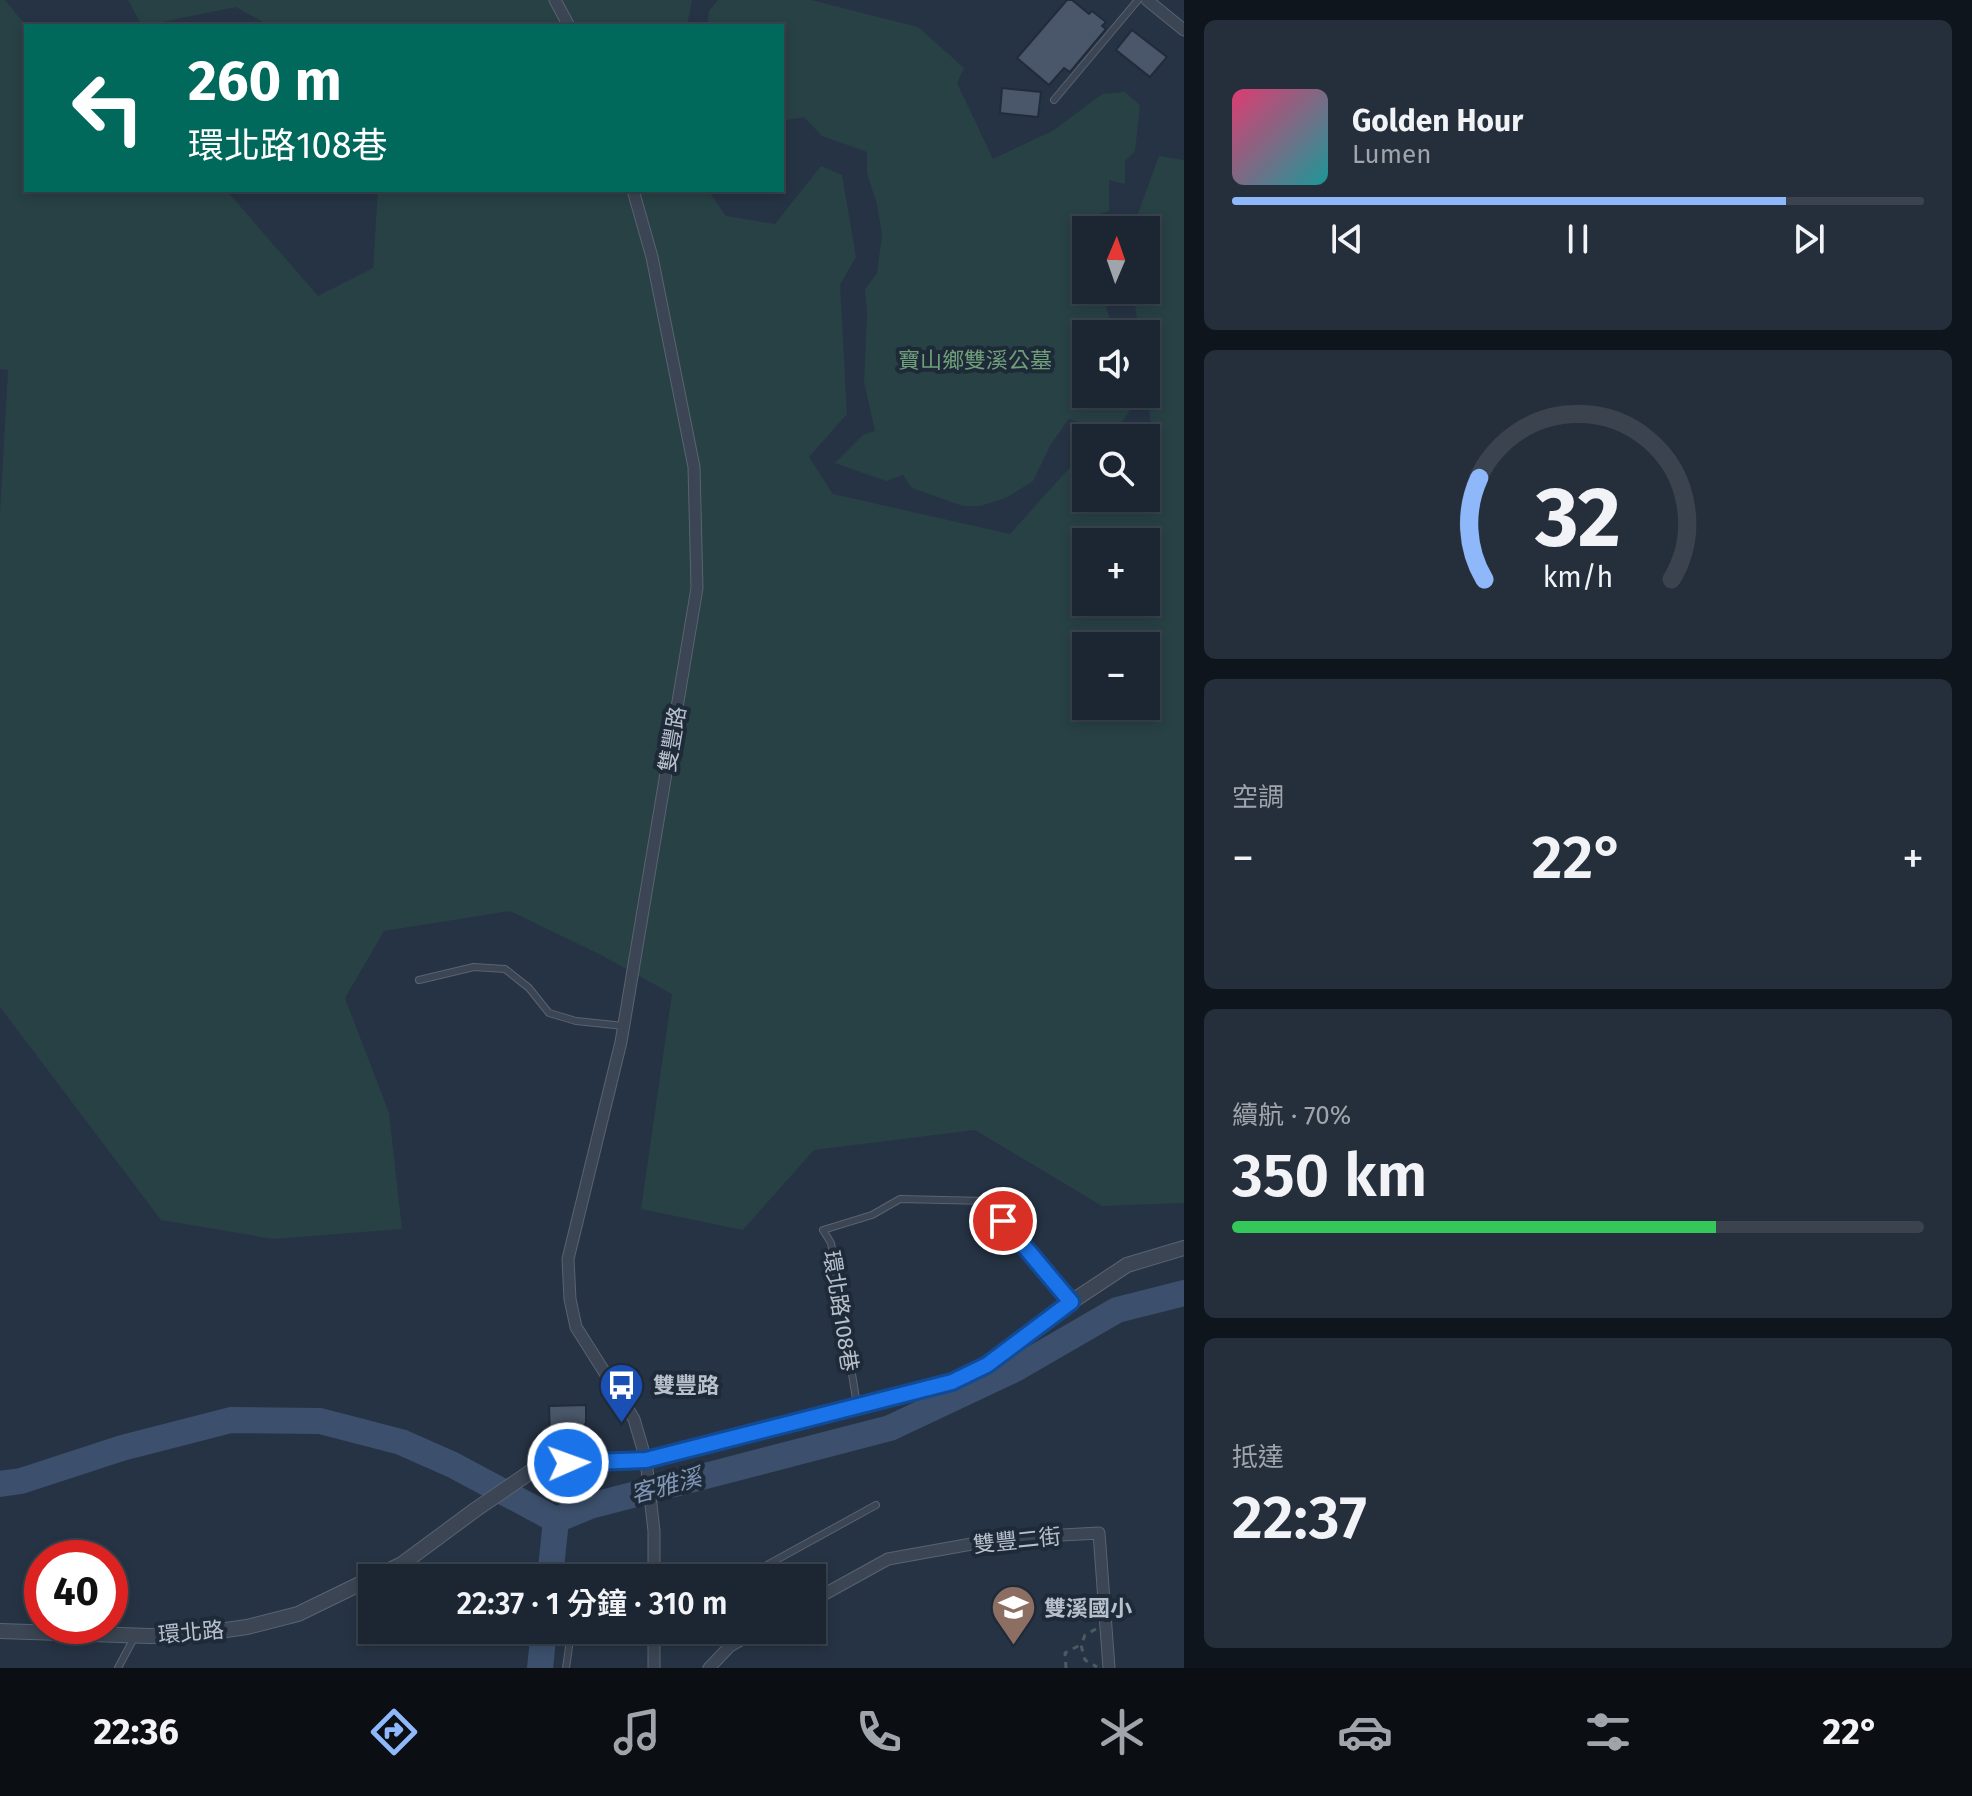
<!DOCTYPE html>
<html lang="zh-TW">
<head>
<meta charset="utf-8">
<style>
  body { margin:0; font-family:"Fira Sans","Noto Sans TC",sans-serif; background:#252e3b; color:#f1f3f6; height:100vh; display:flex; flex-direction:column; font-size:30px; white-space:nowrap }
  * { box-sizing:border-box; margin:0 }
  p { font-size:26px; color:#a0a5ac }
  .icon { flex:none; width:44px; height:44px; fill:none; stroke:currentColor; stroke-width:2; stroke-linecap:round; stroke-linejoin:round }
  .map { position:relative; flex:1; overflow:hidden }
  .drawer { display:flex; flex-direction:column; gap:20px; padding:20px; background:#0f151c; width:788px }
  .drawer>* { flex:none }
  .banner { position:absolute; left:24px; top:24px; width:760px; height:168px; border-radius:0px; box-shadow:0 4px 12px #0003,0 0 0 2px #3a434e; background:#00695c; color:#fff; overflow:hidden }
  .needle { width:52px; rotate:2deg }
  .tools { position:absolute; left:1072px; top:216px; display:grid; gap:16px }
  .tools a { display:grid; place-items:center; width:88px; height:88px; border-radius:0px; background:#1c2633; box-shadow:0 4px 12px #0003,0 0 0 2px #3a434e; font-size:40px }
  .speed { position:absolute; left:24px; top:1540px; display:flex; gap:16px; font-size:40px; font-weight:700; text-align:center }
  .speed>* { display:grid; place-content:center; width:104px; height:104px; border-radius:50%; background:#1c2633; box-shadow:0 4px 12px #0003,0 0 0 2px #3a434e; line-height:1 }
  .speed .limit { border:12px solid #d22; background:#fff; color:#111 }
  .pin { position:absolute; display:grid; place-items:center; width:68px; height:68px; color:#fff; margin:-34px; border:4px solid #fff; border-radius:50%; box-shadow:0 2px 8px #0007 }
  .me { position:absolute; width:88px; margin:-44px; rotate:88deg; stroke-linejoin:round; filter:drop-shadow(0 0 6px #0008) }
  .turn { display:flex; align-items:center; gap:28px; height:168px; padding:0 32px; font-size:36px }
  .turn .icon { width:104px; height:104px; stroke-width:2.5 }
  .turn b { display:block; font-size:56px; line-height:68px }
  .big { font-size:60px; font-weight:600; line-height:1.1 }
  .drawer .card { flex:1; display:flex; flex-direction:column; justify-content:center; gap:12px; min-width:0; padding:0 28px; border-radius:12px; background:#252e3b }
  .drawer .dial { align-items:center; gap:0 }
  .dial svg { height:208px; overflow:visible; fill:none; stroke:#3a434e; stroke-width:7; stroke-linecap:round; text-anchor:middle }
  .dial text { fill:#f1f3f6; stroke:none }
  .song { display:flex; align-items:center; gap:24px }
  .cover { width:96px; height:96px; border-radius:12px; background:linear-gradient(135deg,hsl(340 70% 55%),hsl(180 70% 35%)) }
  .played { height:8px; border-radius:4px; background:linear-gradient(90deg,#8fb8fb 80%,#3a434e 80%) }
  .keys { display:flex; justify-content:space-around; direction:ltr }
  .heat { display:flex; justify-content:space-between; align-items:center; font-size:44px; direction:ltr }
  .charge { height:12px; border-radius:6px; background:linear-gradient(90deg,#34c759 70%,#3a434e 0) }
  .trip { position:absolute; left:358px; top:1564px; width:468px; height:80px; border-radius:0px; background:#1c2633; box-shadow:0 4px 12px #0003,0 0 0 2px #3a434e; font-weight:600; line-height:80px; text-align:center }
  .tab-bar { display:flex; height:128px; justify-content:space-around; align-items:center; background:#0b0f14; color:#a0a5ac }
  .tab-bar .icon { width:56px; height:56px }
  .tab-bar .selected { color:#8fb8fb }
  .tab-bar b { font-size:36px; color:#f1f3f6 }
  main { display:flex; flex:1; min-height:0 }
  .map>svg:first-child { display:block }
</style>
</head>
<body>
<main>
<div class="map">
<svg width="1184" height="1668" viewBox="0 0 1184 1668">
  <rect width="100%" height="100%" fill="#263344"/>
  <!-- green -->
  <path fill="#284145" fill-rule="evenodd" d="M 0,0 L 5,0 L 26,26 L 26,190 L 226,190 L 318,296 L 373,268 L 378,190 L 708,190 L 726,216 L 775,224 L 821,166 L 842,175 L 856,257 L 840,285 L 847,414 L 809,457 L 833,494 L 1010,534 L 1072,465 L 1086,458 L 1086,498 L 1146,498 L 1146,438 L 1126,438 L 1151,425 L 1146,387 L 1146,334 L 1139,334 L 1133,290 L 1146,290 L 1146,230 L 1132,230 L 1159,156 L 1184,160 L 1184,1203 L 1102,1206 L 975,1130 L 814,1150 L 743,1230 L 641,1209 L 672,994 L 601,955 L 510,911 L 384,931 L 345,998 L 389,1113 L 402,1229 L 273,1239 L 161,1220 L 0,1007 L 0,514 L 8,370 L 0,369 ZM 1086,542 L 1146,542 L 1146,602 L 1086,602 ZM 1086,646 L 1146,646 L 1146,706 L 1086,706 Z
    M 128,0 L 692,0 L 687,26 L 270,26 L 236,7 L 142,26 Z
    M 718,0 L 811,0 L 918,27 L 964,68 L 957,83 L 993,159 L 1054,130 L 1102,94 L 1125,92 L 1140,105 L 1135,151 L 1125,161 L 1125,184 L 1109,180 L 1109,211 L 1099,214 L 1101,230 L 1086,230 L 1086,290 L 1101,290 L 1114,334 L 1086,334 L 1086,394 L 1124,394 L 1130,410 L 1116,431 L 1097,437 L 1083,424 L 1069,419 L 1051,444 L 1033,481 L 1006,498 L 980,506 L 963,506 L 912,488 L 903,475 L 886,481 L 835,463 L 863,435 L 875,431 L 864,382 L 867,312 L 865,289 L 877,273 L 882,235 L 877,204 L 867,173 L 867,152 L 822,136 L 804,117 L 782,121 L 782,26 L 707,26 L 709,11 Z"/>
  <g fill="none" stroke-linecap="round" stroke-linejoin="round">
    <!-- river -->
    <path stroke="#3c506d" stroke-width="26" d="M 0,1484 L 21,1481 L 122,1448 L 231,1420 L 320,1421 L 401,1442 L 453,1465 L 556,1520 L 590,1506 L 890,1428 L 1015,1369 L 1117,1310 L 1184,1293
      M 550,1578 L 556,1520
      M 540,1668 L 544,1630"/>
  </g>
  <!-- building -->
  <path fill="#4a576a" stroke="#212c3b" stroke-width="2" d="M 1067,0 L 1072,0 L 1089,14 L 1092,11 L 1106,22 L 1102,26 L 1106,29 L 1070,72 L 1064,68 L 1049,85 L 1017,58 Z
    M 1132,30 L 1167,57 L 1150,77 L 1116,50 Z
    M 1002,88 L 1041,92 L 1038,117 L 1000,113 Z
    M 586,1405 L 586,1423 L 575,1436 L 550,1437 L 549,1406 Z"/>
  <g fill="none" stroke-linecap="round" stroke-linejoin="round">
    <defs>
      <path id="service" d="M 1054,100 L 1138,0
        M 419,980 L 474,967 L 505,969 L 529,988 L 549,1013 L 576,1021 L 624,1026
        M 857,1405 L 831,1243 L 823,1230 L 872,1215 L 900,1199 L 986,1201 L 1071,1302
        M 772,1578 L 767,1565 L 876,1505
        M 118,1668 L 135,1636
        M 566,1668 L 569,1647"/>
      <path id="minor" d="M 555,0 L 569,26
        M 1147,0 L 1184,30
        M 633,190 L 652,257 L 694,467 L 697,588 L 621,1042 L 568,1259 L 570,1299 L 576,1327 L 634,1419 L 646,1460 L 654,1531 L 654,1578
        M 812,1601 L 888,1559 L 1005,1538 L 1099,1533 L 1109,1668
        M 654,1630 L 654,1668
        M 709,1668 L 730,1646 L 759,1630"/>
      <path id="tertiary" d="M 373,1578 L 402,1564 L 475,1510 L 542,1464 L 646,1460 L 952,1382 L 987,1365 L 1071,1302 L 1127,1265 L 1184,1248
        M 0,1631 L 150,1636 L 191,1635 L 247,1627 L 298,1614 L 372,1578"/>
    </defs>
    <!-- service casing -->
    <use href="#service" stroke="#596371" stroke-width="8"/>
    <!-- minor casing -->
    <use href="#minor" stroke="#596371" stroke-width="13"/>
    <!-- tertiary casing -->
    <use href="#tertiary" stroke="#596371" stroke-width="16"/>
    <!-- path -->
    <path stroke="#475e61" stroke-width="3" stroke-dasharray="6 6" stroke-linecap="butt" d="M 1096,1629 L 1085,1635 L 1081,1645 L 1085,1660 L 1097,1667
      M 1066,1668 L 1065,1653 L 1080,1645"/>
    <!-- service -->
    <use href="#service" stroke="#3b4553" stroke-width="6"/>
    <!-- minor -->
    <use href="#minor" stroke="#3b4553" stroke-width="11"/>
    <!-- tertiary -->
    <use href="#tertiary" stroke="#3b4553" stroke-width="14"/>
  </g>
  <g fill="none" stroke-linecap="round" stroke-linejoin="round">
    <defs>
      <path id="route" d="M 568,1463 L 646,1460 L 952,1382 L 987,1365 L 1071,1302 L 1003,1221"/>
    </defs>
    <!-- route casing -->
    <use href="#route" stroke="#114b97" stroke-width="20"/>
    <!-- route -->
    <use href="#route" stroke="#1a73e8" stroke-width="14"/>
  </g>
  <!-- icons -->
  <defs>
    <symbol id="bus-pin" viewBox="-11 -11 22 30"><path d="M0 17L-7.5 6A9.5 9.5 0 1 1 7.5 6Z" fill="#1a4fb4" stroke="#1f2a39"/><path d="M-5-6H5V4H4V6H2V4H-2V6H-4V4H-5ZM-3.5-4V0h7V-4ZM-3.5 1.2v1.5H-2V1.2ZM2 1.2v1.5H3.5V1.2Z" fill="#fff"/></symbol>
    <symbol id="school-pin" viewBox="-11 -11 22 30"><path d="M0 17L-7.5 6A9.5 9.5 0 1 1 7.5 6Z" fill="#8d6e63" stroke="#1f2a39"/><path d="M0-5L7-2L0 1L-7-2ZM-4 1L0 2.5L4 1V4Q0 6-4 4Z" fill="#fff"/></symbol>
  </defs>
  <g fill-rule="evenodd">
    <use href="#bus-pin" x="596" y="1360" width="51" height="69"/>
    <use href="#school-pin" x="988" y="1582" width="51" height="69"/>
  </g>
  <g text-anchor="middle" stroke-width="8" stroke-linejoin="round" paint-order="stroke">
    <!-- park labels -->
    <g font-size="22" fill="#6f9e7a" stroke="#1f2a39">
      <text x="975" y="368">寶山鄉雙溪公墓</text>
    </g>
    <!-- street labels -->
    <g font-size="22" fill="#b8c0cd" stroke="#1f2a39">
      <text transform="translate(672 739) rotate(-80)" y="8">雙豐路</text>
      <text transform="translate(841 1311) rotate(81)" y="8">環北路108巷</text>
      <text transform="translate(1017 1540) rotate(-6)" y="8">雙豐二街</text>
      <text transform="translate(191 1632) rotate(-5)" y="8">環北路</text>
    </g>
    <!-- poi labels -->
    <g font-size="22" font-weight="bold" fill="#b8c0cd" stroke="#1f2a39" text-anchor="start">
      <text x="653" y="1393">雙豐路</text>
      <text x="1044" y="1616">雙溪國小</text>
    </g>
    <!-- water labels -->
    <g font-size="24" font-style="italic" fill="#7f96b4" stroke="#1f2a39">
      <text transform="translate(666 1486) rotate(-15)" y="8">客雅溪</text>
    </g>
  </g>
</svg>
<div class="tools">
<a><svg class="needle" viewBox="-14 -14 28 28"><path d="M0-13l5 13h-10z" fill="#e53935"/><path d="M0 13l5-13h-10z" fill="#a0a5ac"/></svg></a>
<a><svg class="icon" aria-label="sound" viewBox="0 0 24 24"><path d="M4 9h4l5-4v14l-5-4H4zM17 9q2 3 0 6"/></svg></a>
<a><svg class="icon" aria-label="search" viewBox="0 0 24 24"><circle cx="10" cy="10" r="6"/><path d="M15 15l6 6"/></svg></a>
<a>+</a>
<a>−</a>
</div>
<div class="speed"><div class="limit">40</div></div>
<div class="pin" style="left:1003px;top:1221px;background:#d93025"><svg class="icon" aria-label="arrive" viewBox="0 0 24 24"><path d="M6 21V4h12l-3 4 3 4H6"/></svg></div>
<svg class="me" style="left:568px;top:1463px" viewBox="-20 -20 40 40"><circle r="17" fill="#1a73e8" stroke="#fff" stroke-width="3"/><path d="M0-11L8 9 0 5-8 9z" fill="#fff"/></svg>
<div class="trip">22:37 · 1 分鐘 · 310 m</div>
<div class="banner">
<div class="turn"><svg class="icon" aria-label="left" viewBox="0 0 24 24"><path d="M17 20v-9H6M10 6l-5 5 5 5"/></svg><div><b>260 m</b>環北路108巷</div></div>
</div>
</div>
<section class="drawer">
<div class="card">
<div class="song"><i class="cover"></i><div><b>Golden Hour</b><p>Lumen</p></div></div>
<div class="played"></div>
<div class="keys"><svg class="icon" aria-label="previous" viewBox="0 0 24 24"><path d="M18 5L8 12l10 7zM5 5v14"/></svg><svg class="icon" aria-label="pause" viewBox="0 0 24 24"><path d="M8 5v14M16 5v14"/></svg><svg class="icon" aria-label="next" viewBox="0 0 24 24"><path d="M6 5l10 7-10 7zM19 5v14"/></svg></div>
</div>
<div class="card dial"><svg viewBox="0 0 100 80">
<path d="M14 69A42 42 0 1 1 86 69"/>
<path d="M14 69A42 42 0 0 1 12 30" stroke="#8fb8fb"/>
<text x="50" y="56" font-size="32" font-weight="700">32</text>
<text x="50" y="72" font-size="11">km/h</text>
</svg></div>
<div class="card"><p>空調</p>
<div class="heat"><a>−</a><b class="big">22°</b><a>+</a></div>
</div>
<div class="card"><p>續航 · 70%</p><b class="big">350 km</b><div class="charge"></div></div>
<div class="card"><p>抵達</p><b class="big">22:37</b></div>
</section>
</main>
<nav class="tab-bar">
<b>22:36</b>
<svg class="icon selected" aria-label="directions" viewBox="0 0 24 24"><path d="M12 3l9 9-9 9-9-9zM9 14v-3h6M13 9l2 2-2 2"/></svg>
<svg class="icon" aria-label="music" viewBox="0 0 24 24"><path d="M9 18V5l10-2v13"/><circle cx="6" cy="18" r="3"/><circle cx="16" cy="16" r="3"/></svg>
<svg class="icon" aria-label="phone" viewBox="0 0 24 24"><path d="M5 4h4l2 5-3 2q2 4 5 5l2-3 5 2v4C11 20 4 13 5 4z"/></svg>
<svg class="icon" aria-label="climate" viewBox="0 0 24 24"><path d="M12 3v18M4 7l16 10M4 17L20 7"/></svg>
<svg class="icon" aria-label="car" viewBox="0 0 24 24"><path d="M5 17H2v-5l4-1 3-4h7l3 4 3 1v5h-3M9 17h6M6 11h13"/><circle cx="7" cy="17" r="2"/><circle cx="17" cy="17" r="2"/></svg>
<svg class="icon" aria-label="filters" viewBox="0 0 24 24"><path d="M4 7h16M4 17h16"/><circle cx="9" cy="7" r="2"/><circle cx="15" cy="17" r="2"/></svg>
<b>22°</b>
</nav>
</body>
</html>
